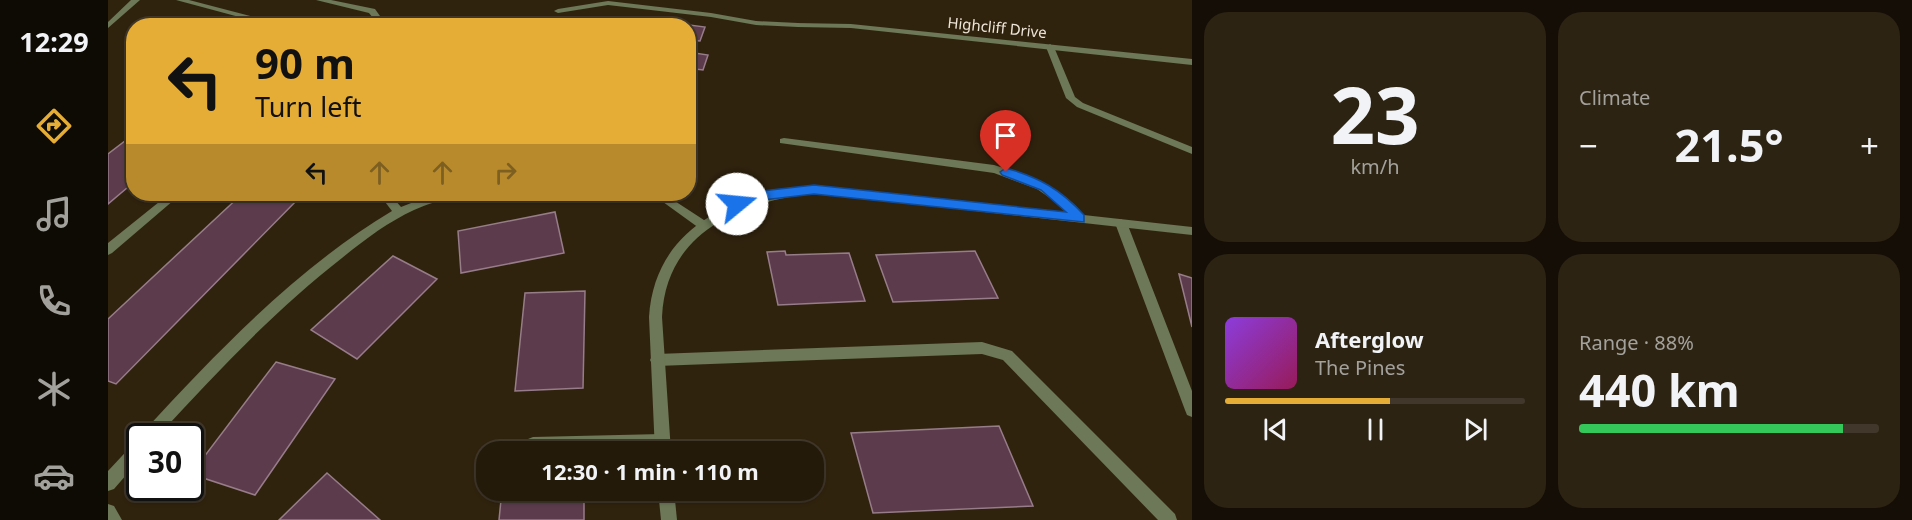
<!DOCTYPE html>
<html lang="en">
<head>
<meta charset="utf-8">
<style>
  body { margin:0; font-family:"Noto Sans",sans-serif; background:#2c2313; color:#f1f3f6; height:100vh; display:flex; flex-direction:column; font-size:22px; white-space:nowrap }
  * { box-sizing:border-box; margin:0 }
  p { font-size:20px; color:#a3a19c }
  .icon { flex:none; width:33px; height:33px; fill:none; stroke:currentColor; stroke-width:2; stroke-linecap:round; stroke-linejoin:round }
  .map { position:relative; flex:1; overflow:hidden }
  .sheet { display:flex; flex-direction:column; gap:12px; padding:12px; background:#140e06; width:720px }
  .sheet>* { flex:none }
  .guide { position:absolute; left:18px; top:18px; width:570px; height:183px; border-radius:24px; box-shadow:0 2px 4px #0004,0 0 0 2px #41382b; background:#e6ad36; color:#111; overflow:hidden }
  .speed { position:absolute; left:18px; top:423px; display:flex; gap:12px; font-size:30px; font-weight:700; text-align:center }
  .speed>* { display:grid; place-content:center; width:78px; height:78px; border-radius:50%; background:#241a0a; box-shadow:0 2px 4px #0004,0 0 0 2px #41382b; line-height:1 }
  .speed .limit { border:3px solid #111; border-radius:9px; background:#fff; color:#111 }
  .pin { position:absolute; display:grid; place-items:center; width:51px; height:51px; color:#fff; margin:-62px -26px; border-radius:50% 50% 50% 0; rotate:-45deg; box-shadow:0 0 6px #0007 }
  .pin .icon { rotate:45deg }
  .me { position:absolute; width:66px; margin:-33px; rotate:73deg; stroke-linejoin:round; filter:drop-shadow(0 0 4px #0008) }
  .turn { display:flex; align-items:center; gap:21px; height:126px; padding:0 30px; font-size:27px }
  .turn .icon { width:78px; height:78px; stroke-width:2.5 }
  .turn b { display:block; font-size:42px; line-height:51px }
  .lanes { display:flex; align-items:center; height:57px; padding:0 30px; background:#0003; justify-content:center; gap:30px; direction:ltr }
  .lanes .off { opacity:.35 }
  .big { font-size:45px; font-weight:700; line-height:1.1 }
  .sheet .widget { flex:1; display:flex; flex-direction:column; justify-content:center; gap:9px; min-width:0; padding:0 21px; border-radius:24px; background:#2c2313 }
  .sheet .dial { align-items:center; gap:0 }
  .dial b { font-size:78px; line-height:1 }
  .song { display:flex; align-items:center; gap:18px }
  .cover { width:72px; height:72px; border-radius:9px; background:linear-gradient(135deg,hsl(270 70% 55%),hsl(330 70% 35%)) }
  .played { height:6px; border-radius:3px; background:linear-gradient(90deg,#e6ad36 55%,#41382b 55%) }
  .keys { display:flex; justify-content:space-around; direction:ltr }
  .heat { display:flex; justify-content:space-between; align-items:center; font-size:33px; direction:ltr }
  .charge { height:9px; border-radius:4px; background:linear-gradient(90deg,#34c759 88%,#41382b 0) }
  .sheet .tiles { flex:1; display:grid; gap:12px; grid-template-columns:repeat(2,1fr) }
  .trip { position:absolute; left:368px; top:441px; width:348px; height:60px; border-radius:24px; background:#241a0a; box-shadow:0 2px 4px #0004,0 0 0 2px #41382b; font-weight:700; line-height:60px; text-align:center }
  main { display:flex; flex:1; min-height:0 }
  .tabs { display:flex; flex-direction:column; width:108px; justify-content:space-around; align-items:center; background:#0e0a04; color:#a3a19c }
  .tabs .icon { width:42px; height:42px }
  .tabs .active { color:#e6ad36 }
  .tabs b { font-size:27px; color:#f1f3f6 }
  .map>svg:first-child { display:block }
</style>
</head>
<body>
<main>
<nav class="tabs">
<b>12:29</b>
<svg class="icon active" aria-label="directions" viewBox="0 0 24 24"><path d="M12 3l9 9-9 9-9-9zM9 14v-3h6M13 9l2 2-2 2"/></svg>
<svg class="icon" aria-label="music" viewBox="0 0 24 24"><path d="M9 18V5l10-2v13"/><circle cx="6" cy="18" r="3"/><circle cx="16" cy="16" r="3"/></svg>
<svg class="icon" aria-label="phone" viewBox="0 0 24 24"><path d="M5 4h4l2 5-3 2q2 4 5 5l2-3 5 2v4C11 20 4 13 5 4z"/></svg>
<svg class="icon" aria-label="climate" viewBox="0 0 24 24"><path d="M12 3v18M4 7l16 10M4 17L20 7"/></svg>
<svg class="icon" aria-label="car" viewBox="0 0 24 24"><path d="M5 17H2v-5l4-1 3-4h7l3 4 3 1v5h-3M9 17h6M6 11h13"/><circle cx="7" cy="17" r="2"/><circle cx="17" cy="17" r="2"/></svg>
</nav>
<div class="map">
<svg width="1084" height="520" viewBox="0 0 1084 520">
  <rect width="100%" height="100%" fill="#30230e"/>
  <!-- building -->
  <path fill="#5b3b4c" stroke="#977c8a" stroke-width="1.5" d="M 521,17 L 597,27 L 592,41 L 580,40 L 580,26 L 516,26 Z
    M 580,52 L 600,55 L 595,70 L 580,68 Z
    M 580,124 L 587,125 L 580,157 Z
    M 26,134 L 26,182 L 0,204 L 0,154 Z
    M 134,194 L 195,194 L 8,384 L 0,381 L 0,319 Z
    M 447,212 L 456,253 L 353,273 L 350,231 Z
    M 677,251 L 678,255 L 741,253 L 757,301 L 670,305 L 659,252 Z
    M 867,251 L 890,298 L 785,302 L 768,255 Z
    M 285,256 L 329,279 L 249,359 L 203,330 Z
    M 1071,274 L 1084,278 L 1084,327 Z
    M 477,291 L 475,388 L 407,391 L 417,293 Z
    M 168,362 L 227,379 L 147,495 L 83,474 Z
    M 891,426 L 925,506 L 765,513 L 743,433 Z
    M 219,473 L 272,520 L 171,520 Z
    M 394,490 L 476,490 L 476,520 L 391,520 Z"/>
  <g fill="none" stroke-linecap="round" stroke-linejoin="round">
    <!-- lane -->
    <path fill="#6c7857" fill-rule="evenodd" d="M 23,0 L 32,0 L 0,28 L 0,22 Z
      M 68,0 L 81,0 L 181,26 L 165,26 Z
      M 208,0 L 223,0 L 267,9 L 277,23 L 275,26 L 266,26 L 269,23 L 261,13 Z
      M 500,1 L 603,13 L 648,21 L 690,23 L 694,25 L 690,27 L 648,25 L 603,17 L 500,5 L 450,13 L 446,11 L 450,9 Z
      M 942,44 L 946,47 L 967,97 L 975,103 L 1084,147 L 1084,154 L 969,107 L 958,98 L 938,47 Z
      M 676,138 L 886,165 C 919,175 957,188 978,218 L 972,222 L 968,221 L 949,203 L 929,189 L 886,173 L 672,143 L 672,139 Z
      M 61,194 L 73,194 L 4,253 L 0,255 L 0,243 Z
      M 271,194 L 282,194 L 293,207 L 326,194 L 346,194 L 345,197 C 331,201 319,204 306,210 C 280,222 256,240 234,258 C 166,311 108,373 50,436 L 34,436 L 36,431 C 111,350 189,268 284,211 Z
      M 544,194 L 556,194 L 599,222 L 601,225 L 599,228 L 591,228 Z
      M 1013,219 L 1019,223 L 1084,391 L 1084,417 L 1079,415 L 1077,410 L 1007,223 Z
      M 874,342 L 904,351 L 1067,514 L 1069,520 L 1050,520 L 895,360 L 874,354 L 549,366 L 544,364 L 542,360 L 544,356 L 549,354 Z
      M 554,434 L 559,436 L 561,441 L 559,446 L 554,448 L 425,451 L 420,449 L 418,444 L 420,439 L 425,437 Z
      M 32,440 L 32,459 L 6,489 L 0,491 L 0,471 L 27,442 Z"/>
    <!-- street -->
    <path fill="#6c7857" fill-rule="evenodd" d="M 687,23 L 743,24 L 1084,59 L 1084,65 L 743,28 L 690,27 L 686,25 Z
      M 706,185 L 1084,227 L 1084,235 L 706,193 C 633,202 558,231 554,317 L 563,452 L 547,452 L 541,317 C 547,225 628,194 706,185 Z
      M 550,490 L 566,490 L 569,520 L 553,520 Z
      M 0,504 L 6,506 L 14,520 L 0,520 Z"/>
  </g>
  <!-- route -->
  <path fill="#1a73e8" stroke="#114b97" stroke-width="1.5" d="M 898,168 C 932,178 952,189 976,215 L 976,222 L 706,194 L 655,200 L 629,209 L 623,204 L 625,201 L 654,191 L 706,185 L 958,212 L 933,190 L 894,175 L 892,172 Z"/>
  <g text-anchor="middle" stroke-width="4.5" stroke-linejoin="round" paint-order="stroke">
    <!-- far-street labels -->
    <g font-size="15" fill="#ede5d8" stroke="#30230e">
      <text transform="translate(889 28) rotate(6)" y="5">Highcliff Drive</text>
    </g>
  </g>
</svg>
<div class="speed"><div class="limit">30</div></div>
<div class="pin" style="left:898px;top:172px;background:#d93025"><svg class="icon" aria-label="arrive" viewBox="0 0 24 24"><path d="M6 21V4h12l-3 4 3 4H6"/></svg></div>
<svg class="me" style="left:629px;top:204px" viewBox="-20 -20 40 40"><circle r="19" fill="#fff"/><path d="M0-13L10 11 0 6-10 11z" fill="#1a73e8"/></svg>
<div class="trip">12:30 · 1 min · 110 m</div>
<div class="guide">
<div class="turn"><svg class="icon" aria-label="left" viewBox="0 0 24 24"><path d="M17 20v-9H6M10 6l-5 5 5 5"/></svg><div><b>90 m</b>Turn left</div></div>
<div class="lanes"><svg class="icon" aria-label="left" viewBox="0 0 24 24"><path d="M17 20v-9H6M10 6l-5 5 5 5"/></svg><svg class="icon off" aria-label="ahead" viewBox="0 0 24 24"><path d="M12 20V5M6 11l6-6 6 6"/></svg><svg class="icon off" aria-label="ahead" viewBox="0 0 24 24"><path d="M12 20V5M6 11l6-6 6 6"/></svg><svg class="icon off" aria-label="right" viewBox="0 0 24 24"><path d="M7 20v-9h11M14 6l5 5-5 5"/></svg></div>
</div>
</div>
<section class="sheet">
<div class="tiles">
<div class="widget dial"><b>23</b><p>km/h</p></div>
<div class="widget"><p>Climate</p>
<div class="heat"><a>−</a><b class="big">21.5°</b><a>+</a></div>
</div>
<div class="widget">
<div class="song"><i class="cover"></i><div><b>Afterglow</b><p>The Pines</p></div></div>
<div class="played"></div>
<div class="keys"><svg class="icon" aria-label="previous" viewBox="0 0 24 24"><path d="M18 5L8 12l10 7zM5 5v14"/></svg><svg class="icon" aria-label="pause" viewBox="0 0 24 24"><path d="M8 5v14M16 5v14"/></svg><svg class="icon" aria-label="next" viewBox="0 0 24 24"><path d="M6 5l10 7-10 7zM19 5v14"/></svg></div>
</div>
<div class="widget"><p>Range · 88%</p><b class="big">440 km</b><div class="charge"></div></div>
</div>
</section>
</main>
</body>
</html>
